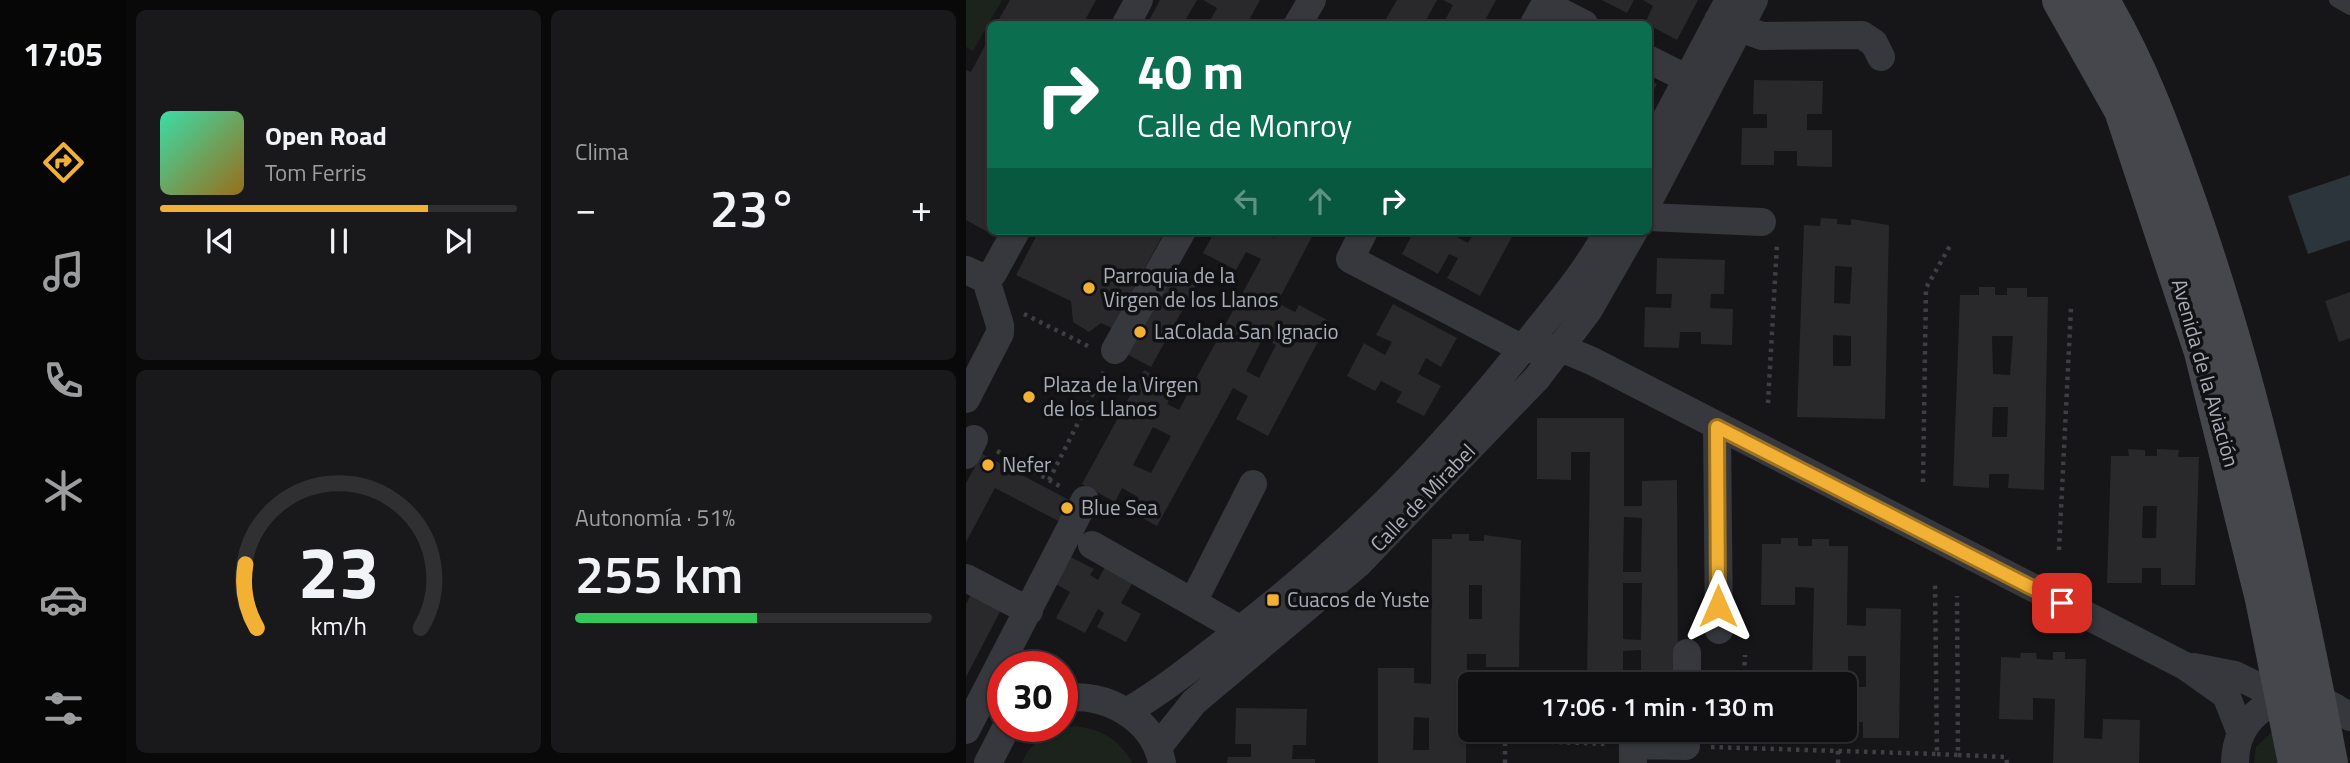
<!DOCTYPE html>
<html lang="es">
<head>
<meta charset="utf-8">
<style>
  body { margin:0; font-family:"Titillium Web",sans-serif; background:#19191b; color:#f1f3f6; height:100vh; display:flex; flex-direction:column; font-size:26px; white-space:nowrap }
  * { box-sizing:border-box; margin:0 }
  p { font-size:23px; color:#9c9d9f }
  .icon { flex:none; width:38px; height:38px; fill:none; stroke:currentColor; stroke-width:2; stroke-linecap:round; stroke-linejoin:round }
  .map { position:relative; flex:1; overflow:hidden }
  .side { display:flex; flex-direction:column; gap:10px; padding:10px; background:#09090a; width:840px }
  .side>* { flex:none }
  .banner { position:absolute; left:21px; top:21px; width:665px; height:214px; border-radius:10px; box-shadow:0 2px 5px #0004,0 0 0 2px #303032; background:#0b6e4f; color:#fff; overflow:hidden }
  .speed { position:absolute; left:21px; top:651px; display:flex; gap:14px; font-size:35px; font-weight:700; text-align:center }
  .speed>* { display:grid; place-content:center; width:91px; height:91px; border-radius:50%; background:#101012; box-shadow:0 2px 5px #0004,0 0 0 2px #303032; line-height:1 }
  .speed .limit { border:10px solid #d22; background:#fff; color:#111 }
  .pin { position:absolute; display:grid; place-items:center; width:60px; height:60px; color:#fff; margin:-30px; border-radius:14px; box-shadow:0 4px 10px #0006 }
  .me { position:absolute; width:77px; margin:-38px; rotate:0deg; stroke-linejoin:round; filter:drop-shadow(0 0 5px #0008) }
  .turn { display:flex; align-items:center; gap:24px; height:147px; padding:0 35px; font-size:32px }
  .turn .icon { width:91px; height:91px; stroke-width:2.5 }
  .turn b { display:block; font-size:49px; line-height:60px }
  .lanes { display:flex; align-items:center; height:66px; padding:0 35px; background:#0003; justify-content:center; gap:35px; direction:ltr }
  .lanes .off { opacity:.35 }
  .big { font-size:52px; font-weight:600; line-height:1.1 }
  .side .card { flex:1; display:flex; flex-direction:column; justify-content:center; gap:10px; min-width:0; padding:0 24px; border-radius:10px; background:#19191b }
  .side .dial { align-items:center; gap:0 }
  .dial svg { height:182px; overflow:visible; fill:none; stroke:#303032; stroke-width:7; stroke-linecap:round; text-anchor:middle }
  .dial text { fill:#f1f3f6; stroke:none }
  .song { display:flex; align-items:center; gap:21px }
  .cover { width:84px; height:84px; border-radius:10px; background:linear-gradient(135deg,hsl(160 70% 55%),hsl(40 70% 35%)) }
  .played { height:7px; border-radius:4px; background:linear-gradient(90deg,#f2b134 75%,#303032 75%) }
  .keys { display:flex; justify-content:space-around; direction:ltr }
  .heat { display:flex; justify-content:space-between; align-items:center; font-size:38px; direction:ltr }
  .charge { height:10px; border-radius:5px; background:linear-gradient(90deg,#34c759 51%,#303032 0) }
  .side .tiles { flex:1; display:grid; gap:10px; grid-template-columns:repeat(2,1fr) }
  .trip { position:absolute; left:492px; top:672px; width:399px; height:70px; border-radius:10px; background:#101012; box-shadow:0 2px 5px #0004,0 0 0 2px #303032; font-weight:600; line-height:70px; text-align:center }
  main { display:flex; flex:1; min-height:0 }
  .menu { display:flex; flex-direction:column; width:126px; justify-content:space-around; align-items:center; background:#060607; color:#9c9d9f }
  .menu .icon { width:49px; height:49px }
  .menu .active { color:#f2b134 }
  .menu b { font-size:32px; color:#f1f3f6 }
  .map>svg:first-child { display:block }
</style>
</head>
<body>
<main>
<nav class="menu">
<b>17:05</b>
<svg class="icon active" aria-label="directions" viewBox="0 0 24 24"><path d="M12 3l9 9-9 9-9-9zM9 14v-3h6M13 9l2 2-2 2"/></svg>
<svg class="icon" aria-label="music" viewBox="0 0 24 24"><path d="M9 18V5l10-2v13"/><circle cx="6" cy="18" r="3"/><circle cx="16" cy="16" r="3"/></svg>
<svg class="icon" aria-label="phone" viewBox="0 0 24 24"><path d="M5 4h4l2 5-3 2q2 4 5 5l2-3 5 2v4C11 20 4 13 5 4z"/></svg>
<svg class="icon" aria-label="climate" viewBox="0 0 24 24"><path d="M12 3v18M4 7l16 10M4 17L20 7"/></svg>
<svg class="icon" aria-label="car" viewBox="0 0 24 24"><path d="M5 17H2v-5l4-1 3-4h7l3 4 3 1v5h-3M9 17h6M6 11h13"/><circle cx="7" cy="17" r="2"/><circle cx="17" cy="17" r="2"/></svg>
<svg class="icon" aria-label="filters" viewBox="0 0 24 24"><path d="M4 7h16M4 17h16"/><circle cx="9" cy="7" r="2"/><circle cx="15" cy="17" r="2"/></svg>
</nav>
<section class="side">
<div class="tiles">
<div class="card">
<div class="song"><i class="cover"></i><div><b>Open Road</b><p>Tom Ferris</p></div></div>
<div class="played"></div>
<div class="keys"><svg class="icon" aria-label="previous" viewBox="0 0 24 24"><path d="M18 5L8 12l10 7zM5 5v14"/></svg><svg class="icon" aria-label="pause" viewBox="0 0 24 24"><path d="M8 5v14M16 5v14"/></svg><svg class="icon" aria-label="next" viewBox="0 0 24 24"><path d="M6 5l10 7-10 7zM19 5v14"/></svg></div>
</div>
<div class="card"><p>Clima</p>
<div class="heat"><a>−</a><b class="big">23°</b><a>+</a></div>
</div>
<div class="card dial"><svg viewBox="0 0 100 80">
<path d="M14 69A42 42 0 1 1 86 69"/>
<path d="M14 69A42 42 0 0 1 9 41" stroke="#f2b134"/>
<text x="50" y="56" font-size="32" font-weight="700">23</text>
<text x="50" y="72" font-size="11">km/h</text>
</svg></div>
<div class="card"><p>Autonomía · 51%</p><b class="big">255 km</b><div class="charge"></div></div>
</div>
</section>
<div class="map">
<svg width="1384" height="763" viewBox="0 0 1384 763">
  <rect width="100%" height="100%" fill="#161618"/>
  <!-- green -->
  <path fill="#1c231d" d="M 0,0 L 36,0 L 7,51 L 0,47 Z
    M 108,726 C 136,729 152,739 167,763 L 56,763 C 65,740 85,731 108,726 Z
    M 1307,731 L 1314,763 L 1288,763 L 1290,747 Z"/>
  <!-- water -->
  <path fill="#2c353c" d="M 1384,175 L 1384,240 L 1342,254 L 1322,196 Z"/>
  <!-- building -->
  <path fill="#29292c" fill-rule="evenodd" d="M 44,0 L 130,0 L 117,24 L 30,24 Z
    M 194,0 L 231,0 L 217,24 L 181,24 Z
    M 237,0 L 294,0 L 281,24 L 242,24 L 251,8 Z
    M 431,0 L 471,0 L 458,24 L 417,24 Z
    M 477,0 L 530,0 L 517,24 L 477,24 L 487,5 Z
    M 636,0 L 668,0 L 661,13 Z
    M 677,0 L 732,0 L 711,40 L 679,23 L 687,6 Z
    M 24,36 L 24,223 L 20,231 L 0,220 L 0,70 L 5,72 Z
    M 682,80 L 691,84 L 682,101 Z
    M 788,80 L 857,81 L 856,114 L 841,114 L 841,130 L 866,130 L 866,167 L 831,166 L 831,151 L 808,151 L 808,165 L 775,165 L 776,128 L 801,128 L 801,114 L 787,114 Z
    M 855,218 L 871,219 L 871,224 L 885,225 L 885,219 L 923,225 L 919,419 L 831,417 L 838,225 L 854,226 ZM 869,266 L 886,267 L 884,304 L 868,303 ZM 867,335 L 885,336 L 885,366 L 867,366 Z
    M 73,231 L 199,231 L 146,328 L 135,323 L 123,332 L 107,322 L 105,301 L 50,275 Z
    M 249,231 L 294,231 L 308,238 L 312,231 L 349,231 L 311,303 L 329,312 L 333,305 L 363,321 L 302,436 L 270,419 L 282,396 L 267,388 L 191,526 L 164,511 L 172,497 L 156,488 L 149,502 L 116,484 L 178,370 L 210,387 L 201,404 L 213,410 L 295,259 L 280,252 L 270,270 L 237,253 ZM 297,338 L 310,345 L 293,378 L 280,371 ZM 187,427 L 205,436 L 185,473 L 167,465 Z
    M 448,231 L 489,231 L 487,235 L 502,243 L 509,231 L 549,231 L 514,296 L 481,278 L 492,258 L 483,254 L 472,274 L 436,254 Z
    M 691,258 L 759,260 L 758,294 L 745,294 L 744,308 L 767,309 L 766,345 L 735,344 L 735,332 L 714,332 L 713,348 L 678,347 L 679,307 L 705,308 L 706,294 L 690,294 Z
    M 204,263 L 233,280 L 185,367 L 155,351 Z
    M 1013,287 L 1029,287 L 1029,295 L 1041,295 L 1041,288 L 1061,288 L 1061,297 L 1082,297 L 1078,490 L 1042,488 L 1043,474 L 1023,474 L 1023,488 L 987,486 L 994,295 L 1013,295 ZM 1026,336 L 1047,336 L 1044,375 L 1027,374 ZM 1027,407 L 1042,407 L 1041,437 L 1026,437 Z
    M 1384,292 L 1384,338 L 1373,342 L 1359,301 Z
    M 427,304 L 491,338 L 475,367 L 460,358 L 452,374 L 475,386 L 458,416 L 430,402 L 436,392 L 415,381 L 409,391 L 381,376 L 398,343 L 419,355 L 426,342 L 410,335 Z
    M 571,418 L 658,418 L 658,506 L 676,506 L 676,481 L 711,480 L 712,684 L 621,684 L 624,452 L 605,452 L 605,480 L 571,479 ZM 658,517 L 676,518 L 675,572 L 657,572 ZM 657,583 L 676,583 L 675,640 L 657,639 ZM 675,650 L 675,677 L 657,677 L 657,651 Z
    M 1162,449 L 1179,450 L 1179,456 L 1191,456 L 1191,449 L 1213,450 L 1212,457 L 1233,457 L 1229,585 L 1195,585 L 1195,568 L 1176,568 L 1176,583 L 1141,583 L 1145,456 L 1163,456 ZM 1177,506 L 1191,506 L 1190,538 L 1176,538 Z
    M 16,454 L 113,505 L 102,526 L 29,488 L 0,542 L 0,483 Z
    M 486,534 L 503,534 L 503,541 L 518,541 L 518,535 L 555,540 L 553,667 L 520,667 L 520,654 L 501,654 L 500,763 L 412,763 L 412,668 L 448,668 L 448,683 L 465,684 L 466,539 L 486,539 ZM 503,585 L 516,585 L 516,619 L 503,619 ZM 448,717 L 463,718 L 463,750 L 447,750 Z
    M 815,538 L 832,538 L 832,546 L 846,546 L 846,539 L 863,539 L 863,546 L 882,546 L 881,625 L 900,626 L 900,608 L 935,609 L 933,738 L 897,738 L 897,722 L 882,722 L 882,739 L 846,738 L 846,730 L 878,730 L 878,684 L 846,684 L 848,588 L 829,587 L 829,605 L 795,605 L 796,544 L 815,544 ZM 882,656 L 900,656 L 900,687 L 882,687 Z
    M 99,554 L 128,569 L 124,575 L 132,580 L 140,565 L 168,580 L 155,603 L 175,614 L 160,642 L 131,627 L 138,613 L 132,609 L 119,633 L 90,618 L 104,592 L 84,581 Z
    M 9,587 L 39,602 L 0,677 L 0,604 Z
    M 1087,652 L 1099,652 L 1099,659 L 1120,659 L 1118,738 L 1136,739 L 1137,719 L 1174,720 L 1173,763 L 1087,763 L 1089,699 L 1067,698 L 1067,720 L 1033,719 L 1035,657 L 1054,658 L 1055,653 L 1070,653 L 1071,659 L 1087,660 Z
    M 734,678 L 768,678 L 768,684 L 733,684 Z
    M 270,708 L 341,709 L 340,745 L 327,745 L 326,759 L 349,759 L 349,763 L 261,763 L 262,757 L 285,757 L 285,744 L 269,744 Z
    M 733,730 L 767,730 L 767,742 L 733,742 Z"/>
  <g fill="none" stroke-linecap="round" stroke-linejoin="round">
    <!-- path -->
    <path stroke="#3d3f44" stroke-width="4.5" stroke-dasharray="3.5 5" stroke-linecap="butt" d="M 58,314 L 122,346
      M 802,403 L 811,244
      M 31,451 L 83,480 L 138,372
      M 83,480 L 97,488
      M 957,482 L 960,288 L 985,244
      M 1093,550 L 1105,308
      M 746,676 L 778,676 L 779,655
      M 745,747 L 971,754 L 969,585
      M 872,751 L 872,763
      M 971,754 L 992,755 L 991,596
      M 992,755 L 1040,757 L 1041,763
      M 539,763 L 539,740 L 641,744"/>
    <!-- lane -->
    <path stroke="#37383d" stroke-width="14" d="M 1370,0 L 1384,8"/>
    <!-- street -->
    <path stroke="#37383d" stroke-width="28" d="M 752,20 L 796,36 L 896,35 L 908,43 L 915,57
      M 160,24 L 173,0
      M 332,24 L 346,0
      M 568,24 L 579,4 L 618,24
      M 682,59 L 736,86
      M 682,153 L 763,0
      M 682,202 L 788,0
      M 682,217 L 796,222
      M 398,231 L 384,259 L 557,349 L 595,348 L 626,361 L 1219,666 L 1260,695 L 1275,733
      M 0,270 L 15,277 L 27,273 L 50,231
      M 149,350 L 216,231
      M 0,399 L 34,333 L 34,325 L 19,277
      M 751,427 L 753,630
      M 0,455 L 8,439
      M 126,545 L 275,630 L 289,634
      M 0,578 L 63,611
      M 227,602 L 287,484
      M 1228,667 L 1269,675 L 1316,698
      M 721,684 L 721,653
      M 96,699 C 138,690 188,719 196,763
      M 162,711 C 198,690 231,663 265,637 C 378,550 469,459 558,347 C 587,310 620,273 642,231
      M 0,730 L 119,500
      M 192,747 L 228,702 L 392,564 L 571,378 L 622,311 L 668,231
      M 22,763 L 41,726
      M 667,763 L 667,745 L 720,746 L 720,730
      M 1269,763 C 1269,718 1308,690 1350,699 C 1362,702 1374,710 1384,717"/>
    <!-- secondary -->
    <path stroke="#45474d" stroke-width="38" d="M 1095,0 L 1157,110 L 1237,352 L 1298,599 L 1331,763
      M 1134,0 C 1173,65 1199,137 1224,209 C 1287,389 1327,576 1363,763"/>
  </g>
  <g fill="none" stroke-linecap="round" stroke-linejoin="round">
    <defs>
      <path id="route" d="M 752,606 L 751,427 L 1096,603"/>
    </defs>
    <!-- route casing -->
    <use href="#route" stroke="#9d7322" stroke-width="18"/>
    <!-- route -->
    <use href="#route" stroke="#f2b134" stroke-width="12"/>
  </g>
  <!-- markers -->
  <g fill="#f2b134" stroke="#111113" stroke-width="2.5">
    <circle cx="123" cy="288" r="7"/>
    <circle cx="174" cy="332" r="7"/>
    <circle cx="63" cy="397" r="7"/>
    <circle cx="22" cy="465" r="7"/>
    <circle cx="101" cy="508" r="7"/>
    <rect x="300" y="593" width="14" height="14" rx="3.5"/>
  </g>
  <g text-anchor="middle" stroke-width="7" stroke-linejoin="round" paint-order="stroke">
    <!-- poi labels -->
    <g font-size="21" fill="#a8adb8" stroke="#111113" text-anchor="start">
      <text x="137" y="283">Parroquia de la<tspan x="137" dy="24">Virgen de los Llanos</tspan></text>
      <text x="188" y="339">LaColada San Ignacio</text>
      <text x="77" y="392">Plaza de la Virgen<tspan x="77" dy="24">de los Llanos</tspan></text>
      <text x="36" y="472">Nefer</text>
      <text x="115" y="515">Blue Sea</text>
      <text x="321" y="607">Cuacos de Yuste</text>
    </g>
    <!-- street labels -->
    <g font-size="21" fill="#a8adb8" stroke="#111113">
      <text transform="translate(1239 373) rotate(74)" y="7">Avenida de la Aviación</text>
      <text transform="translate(457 498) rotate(-46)" y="7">Calle de Mirabel</text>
    </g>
  </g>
</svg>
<div class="speed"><div class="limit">30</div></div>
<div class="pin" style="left:1096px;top:603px;background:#d93025"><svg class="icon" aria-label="arrive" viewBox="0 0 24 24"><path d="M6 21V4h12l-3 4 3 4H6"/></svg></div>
<svg class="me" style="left:752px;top:606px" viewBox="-20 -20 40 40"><path d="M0-17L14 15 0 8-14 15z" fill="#f2b134" stroke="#fff" stroke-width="4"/></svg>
<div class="trip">17:06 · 1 min · 130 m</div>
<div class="banner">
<div class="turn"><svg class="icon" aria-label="right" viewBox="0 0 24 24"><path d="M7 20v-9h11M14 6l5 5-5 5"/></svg><div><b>40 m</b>Calle de Monroy</div></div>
<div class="lanes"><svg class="icon off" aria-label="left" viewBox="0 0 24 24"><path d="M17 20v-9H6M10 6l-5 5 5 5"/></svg><svg class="icon off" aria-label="ahead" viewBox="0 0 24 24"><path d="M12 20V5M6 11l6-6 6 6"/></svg><svg class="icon" aria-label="right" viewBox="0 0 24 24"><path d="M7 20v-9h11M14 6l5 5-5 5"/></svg></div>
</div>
</div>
</main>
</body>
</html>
